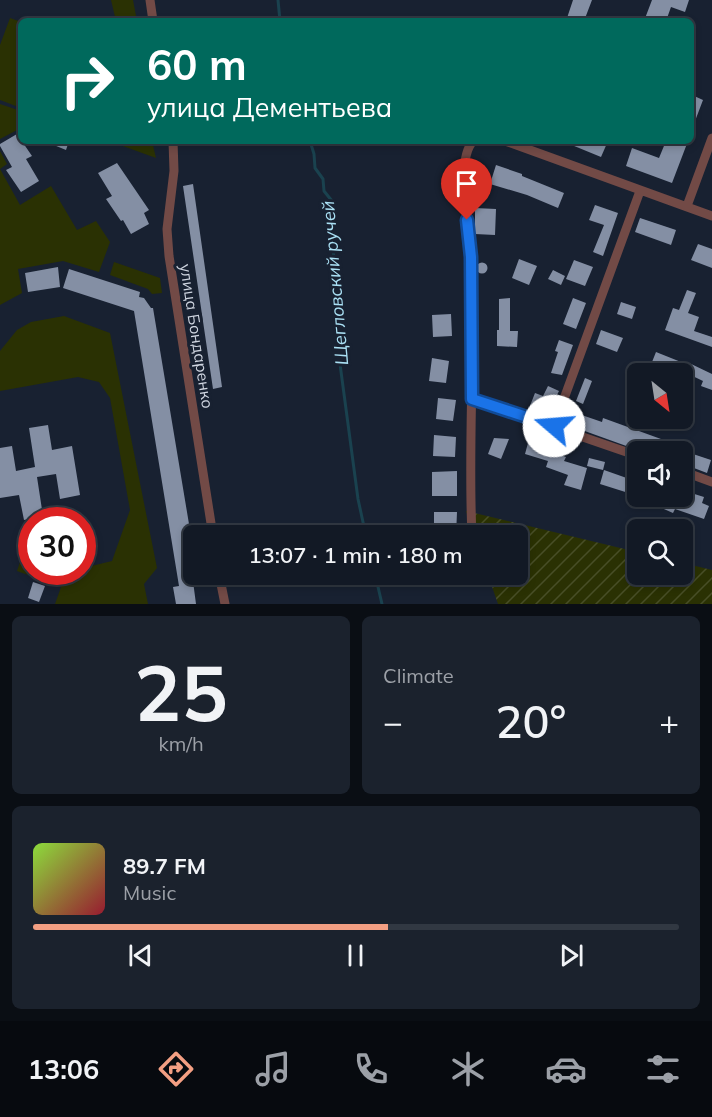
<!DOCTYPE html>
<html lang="en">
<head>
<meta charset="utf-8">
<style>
  body { margin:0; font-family:Mulish,sans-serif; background:#1b222d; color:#f1f3f6; height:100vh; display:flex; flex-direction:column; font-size:22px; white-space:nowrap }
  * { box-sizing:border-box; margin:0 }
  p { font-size:20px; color:#9ca0a7 }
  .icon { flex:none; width:33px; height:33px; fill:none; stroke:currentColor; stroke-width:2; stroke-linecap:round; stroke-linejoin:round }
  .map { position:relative; height:604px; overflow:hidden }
  .details { display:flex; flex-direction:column; gap:12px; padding:12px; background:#0a0e14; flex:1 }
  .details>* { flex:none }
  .banner { position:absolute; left:18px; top:18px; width:676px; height:126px; border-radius:9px; box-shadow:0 3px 9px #0003,0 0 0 2px #313842; background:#00695c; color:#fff; overflow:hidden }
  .needle { width:39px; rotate:150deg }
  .controls { position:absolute; left:627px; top:363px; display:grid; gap:12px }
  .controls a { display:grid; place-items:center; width:66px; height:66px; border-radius:9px; background:#121925; box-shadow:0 3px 9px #0003,0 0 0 2px #313842; font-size:30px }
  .speed { position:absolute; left:18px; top:507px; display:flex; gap:12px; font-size:30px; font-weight:700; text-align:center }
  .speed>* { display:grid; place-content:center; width:78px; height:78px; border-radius:50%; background:#121925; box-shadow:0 3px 9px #0003,0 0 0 2px #313842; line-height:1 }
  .speed .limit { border:9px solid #d22; background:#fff; color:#111 }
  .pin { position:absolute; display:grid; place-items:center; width:51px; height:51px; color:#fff; margin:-62px -26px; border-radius:50% 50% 50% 0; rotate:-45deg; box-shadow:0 0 6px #0007 }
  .pin .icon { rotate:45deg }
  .me { position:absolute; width:66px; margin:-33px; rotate:288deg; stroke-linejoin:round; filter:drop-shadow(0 0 4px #0008) }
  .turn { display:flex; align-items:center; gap:21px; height:126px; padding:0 30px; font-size:27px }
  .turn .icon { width:78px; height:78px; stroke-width:2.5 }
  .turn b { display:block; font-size:42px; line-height:51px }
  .big { font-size:45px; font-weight:600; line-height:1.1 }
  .details .card { flex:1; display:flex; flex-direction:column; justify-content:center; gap:9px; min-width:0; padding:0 21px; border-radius:9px; background:#1b222d }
  .details .dial { align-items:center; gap:0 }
  .dial b { font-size:78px; line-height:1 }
  .song { display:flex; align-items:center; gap:18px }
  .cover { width:72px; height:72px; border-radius:9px; background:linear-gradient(135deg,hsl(90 70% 55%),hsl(350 70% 35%)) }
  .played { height:6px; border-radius:3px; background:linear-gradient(90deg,#f39f83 55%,#313842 55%) }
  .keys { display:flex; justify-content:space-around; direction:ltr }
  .heat { display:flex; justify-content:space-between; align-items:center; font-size:33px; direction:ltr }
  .details .tiles { flex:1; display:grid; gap:12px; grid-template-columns:1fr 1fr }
  .card:last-child { grid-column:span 2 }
  .trip { position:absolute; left:183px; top:525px; width:345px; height:60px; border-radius:9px; background:#121925; box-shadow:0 3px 9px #0003,0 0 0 2px #313842; font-weight:600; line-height:60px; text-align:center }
  .tabs { display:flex; height:96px; justify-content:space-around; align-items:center; background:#070a0f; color:#9ca0a7 }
  .tabs .icon { width:42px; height:42px }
  .tabs .current { color:#f39f83 }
  .tabs b { font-size:27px; color:#f1f3f6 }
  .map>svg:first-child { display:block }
</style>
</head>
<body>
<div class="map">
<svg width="712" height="604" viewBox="0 0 712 604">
  <defs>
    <pattern id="garden-furrows" width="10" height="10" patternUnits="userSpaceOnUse" patternTransform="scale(1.5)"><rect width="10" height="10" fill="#2a3103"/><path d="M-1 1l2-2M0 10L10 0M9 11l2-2" fill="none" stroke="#484e27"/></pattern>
  </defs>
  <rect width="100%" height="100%" fill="#182131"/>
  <!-- grass -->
  <path fill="#2a3103" d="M 111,0 L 133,0 L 137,21 L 116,21 Z
    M 10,18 L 21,22 L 21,108 L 0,100 L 0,45 Z
    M 0,104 L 21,111 L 21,128 L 0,139 Z
    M 109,141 L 152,141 L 156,158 Z
    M 0,151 L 7,164 L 0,169 L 20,205 L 51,186 L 77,230 L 96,221 L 110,242 L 99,272 L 63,261 L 18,269 L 22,293 L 0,305 Z
    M 114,262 L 160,278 L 162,293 L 152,294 L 148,289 L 110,275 Z
    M 64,316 L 110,333 L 157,568 L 144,584 L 148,604 L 55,604 L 61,587 L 17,571 L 21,559 L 31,563 L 32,572 L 82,572 L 83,568 L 112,561 L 130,510 L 110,398 L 99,382 L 78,377 L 0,391 L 0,351 L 17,330 L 31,322 Z"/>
  <!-- garden -->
  <path fill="url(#garden-furrows)" d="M 466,511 L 637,552 L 638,574 L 682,574 L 683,563 L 712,570 L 712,604 L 498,604 L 488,575 L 518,574 L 518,536 L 474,535 Z"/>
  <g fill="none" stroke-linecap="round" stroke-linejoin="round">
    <!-- stream -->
    <path stroke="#1a424f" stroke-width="3" d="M 278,0 L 280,21
      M 310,141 L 314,154 L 315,168 L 323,179 L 324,191 L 332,201 L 336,334 L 358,499 L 366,536
      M 375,574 L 382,604"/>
  </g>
  <!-- building -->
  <path fill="#848fa4" d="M 573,0 L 592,0 L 584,21 L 566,21 Z
    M 652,0 L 689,0 L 685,12 L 671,7 L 666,21 L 644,21 Z
    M 692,95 L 703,100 L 692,129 Z
    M 17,134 L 32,156 L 26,159 L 39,181 L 21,192 L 6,170 L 12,167 L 0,146 L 0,144 Z
    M 44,141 L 69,141 L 66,150 Z
    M 562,141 L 608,141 L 601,157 Z
    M 666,141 L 688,141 L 672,183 L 626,166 L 632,148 L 659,158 Z
    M 117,163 L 149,210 L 144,213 L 149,224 L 131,234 L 123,220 L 121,221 L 106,199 L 112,196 L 98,173 Z
    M 496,165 L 522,174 L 522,176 L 564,193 L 558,208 L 527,195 L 490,184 Z
    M 193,184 L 222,387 L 213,389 L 183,186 Z
    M 595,205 L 618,213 L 603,256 L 593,252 L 604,225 L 589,220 Z
    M 475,208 L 496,209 L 495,235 L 475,234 Z
    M 640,218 L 676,230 L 671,245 L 635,232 Z
    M 698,244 L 712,249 L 712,268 L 691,260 Z
    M 519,259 L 537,266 L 529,285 L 512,278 Z
    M 574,260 L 593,267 L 585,286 L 566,279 Z
    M476.5 268a5.5 5.5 0 1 1 11 0a5.5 5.5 0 1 1-11 0Z
    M 58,267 L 60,287 L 28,292 L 25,273 Z
    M 69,269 L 140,292 L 139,297 L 144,298 L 151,308 L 153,308 L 194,554 L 194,566 L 191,566 L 196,604 L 176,604 L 173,587 L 179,586 L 134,311 L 63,288 Z
    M 553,270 L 565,276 L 561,285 L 548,279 Z
    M 687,290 L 696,293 L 688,313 L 699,317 L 694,331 L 712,337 L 712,347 L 665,330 L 673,308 L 679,310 Z
    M 510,298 L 510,331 L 518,331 L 517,347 L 497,346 L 497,330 L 499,330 L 499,299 Z
    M 573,298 L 586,303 L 576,329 L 563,324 Z
    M 621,302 L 636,307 L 632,319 L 617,314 Z
    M 451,314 L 452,336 L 433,337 L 432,315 Z
    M 601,330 L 623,338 L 617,352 L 596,344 Z
    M 559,340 L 573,345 L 562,375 L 551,373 L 558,352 L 555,351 Z
    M 656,352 L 686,364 L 687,362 L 712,374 L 712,390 L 701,386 L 703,381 L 680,370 L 679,374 L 663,374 L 666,367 L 652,362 Z
    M 432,358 L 449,361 L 446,383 L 429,381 Z
    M 585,378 L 592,381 L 583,404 L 576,401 Z
    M 548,386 L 559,391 L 555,399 L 553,398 L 546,417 L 528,411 L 535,393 L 543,396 Z
    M 438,398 L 456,400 L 453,421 L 436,419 Z
    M 573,412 L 602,422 L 603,418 L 661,439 L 689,452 L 643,452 L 568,425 Z
    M 48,425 L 52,450 L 72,446 L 80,495 L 60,499 L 56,474 L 37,477 L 43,516 L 24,520 L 19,495 L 0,498 L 0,448 L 12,446 L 16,471 L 35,467 L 29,428 Z
    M 434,435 L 456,437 L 455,457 L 433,456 Z
    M 494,438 L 509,439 L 501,459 L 488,454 Z
    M 528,443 L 566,457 L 564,461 L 587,468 L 581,490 L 564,485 L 568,475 L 546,467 L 548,461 L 525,454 Z
    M 690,453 L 711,460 L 707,473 L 686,465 Z
    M 589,458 L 605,462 L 603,470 L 587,466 Z
    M 604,470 L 638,482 L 638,496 L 600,484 Z
    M 457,471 L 457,496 L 432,496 L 432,472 Z
    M 688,492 L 704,497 L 702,503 L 709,506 L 704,519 L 675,509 L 673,513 L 657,506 L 661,496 L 676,496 L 685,500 Z
    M 434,512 L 457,512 L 456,536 L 434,536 Z
    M 33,582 L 45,586 L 39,602 L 28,598 Z"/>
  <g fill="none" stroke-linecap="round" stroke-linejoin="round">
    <!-- street -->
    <path stroke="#724a46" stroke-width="9" d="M 150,0 L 153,21
      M 173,141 L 174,171 L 167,229 L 169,256 L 213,536
      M 505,141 L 712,216
      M 687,206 L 712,138
      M 472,399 L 638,456
      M 554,426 L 640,191
      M 682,471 L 712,482
      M 472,536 C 467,432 478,328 468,225 C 466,203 458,158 473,141
      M 219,574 L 225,604"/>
  </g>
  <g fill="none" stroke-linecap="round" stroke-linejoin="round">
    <defs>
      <path id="route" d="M 467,220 L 471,257 L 472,399 L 554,426"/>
    </defs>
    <!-- route casing -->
    <use href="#route" stroke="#114b97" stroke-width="15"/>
    <!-- route -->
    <use href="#route" stroke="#1a73e8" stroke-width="10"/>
  </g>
  <g text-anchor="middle" stroke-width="6" stroke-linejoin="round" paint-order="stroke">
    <!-- street labels -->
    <g font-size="16" fill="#cfd5e0" stroke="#182131">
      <text transform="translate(197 336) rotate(81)" y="6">улица Бондаренко</text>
    </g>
    <!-- water labels -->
    <g font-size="18" font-style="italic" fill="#aae0f4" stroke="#182131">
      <text transform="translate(335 283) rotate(-95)" y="6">Щегловский ручей</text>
    </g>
  </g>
</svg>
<div class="controls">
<a><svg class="needle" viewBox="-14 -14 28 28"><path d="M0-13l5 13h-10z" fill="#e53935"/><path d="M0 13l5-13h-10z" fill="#9ca0a7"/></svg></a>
<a><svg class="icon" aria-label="sound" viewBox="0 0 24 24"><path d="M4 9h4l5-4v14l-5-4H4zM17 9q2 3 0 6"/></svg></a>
<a><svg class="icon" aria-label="search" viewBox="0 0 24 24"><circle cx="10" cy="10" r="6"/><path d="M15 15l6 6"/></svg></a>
</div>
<div class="speed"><div class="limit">30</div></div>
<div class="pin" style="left:467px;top:220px;background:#d93025"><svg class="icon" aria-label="arrive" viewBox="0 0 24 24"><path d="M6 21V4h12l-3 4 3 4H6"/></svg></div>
<svg class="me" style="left:554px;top:426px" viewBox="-20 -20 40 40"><circle r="19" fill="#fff"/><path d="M0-13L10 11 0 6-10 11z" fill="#1a73e8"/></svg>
<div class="trip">13:07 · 1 min · 180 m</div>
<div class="banner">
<div class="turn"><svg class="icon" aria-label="right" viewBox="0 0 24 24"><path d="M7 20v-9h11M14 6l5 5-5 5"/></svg><div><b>60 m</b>улица Дементьева</div></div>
</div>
</div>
<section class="details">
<div class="tiles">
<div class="card dial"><b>25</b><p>km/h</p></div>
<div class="card"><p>Climate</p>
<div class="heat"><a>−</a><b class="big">20°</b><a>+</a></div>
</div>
<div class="card">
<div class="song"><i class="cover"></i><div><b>89.7 FM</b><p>Music</p></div></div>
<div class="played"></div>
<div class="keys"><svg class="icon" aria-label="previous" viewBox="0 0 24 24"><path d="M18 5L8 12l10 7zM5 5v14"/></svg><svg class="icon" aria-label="pause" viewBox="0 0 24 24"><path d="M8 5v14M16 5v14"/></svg><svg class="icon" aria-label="next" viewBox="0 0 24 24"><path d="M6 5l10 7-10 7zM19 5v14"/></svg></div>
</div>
</div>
</section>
<nav class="tabs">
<b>13:06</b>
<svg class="icon current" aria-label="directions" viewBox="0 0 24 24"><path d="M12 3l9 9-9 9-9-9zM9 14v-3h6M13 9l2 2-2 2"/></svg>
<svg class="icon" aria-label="music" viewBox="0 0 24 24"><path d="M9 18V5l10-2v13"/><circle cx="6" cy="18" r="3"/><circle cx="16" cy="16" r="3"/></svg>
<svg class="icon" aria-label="phone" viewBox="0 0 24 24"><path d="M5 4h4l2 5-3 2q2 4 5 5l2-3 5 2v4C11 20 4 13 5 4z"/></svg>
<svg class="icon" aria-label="climate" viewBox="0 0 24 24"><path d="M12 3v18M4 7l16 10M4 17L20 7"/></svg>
<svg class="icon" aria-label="car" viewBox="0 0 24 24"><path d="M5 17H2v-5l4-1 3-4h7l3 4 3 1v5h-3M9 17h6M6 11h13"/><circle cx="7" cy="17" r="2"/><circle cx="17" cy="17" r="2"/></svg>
<svg class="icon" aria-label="filters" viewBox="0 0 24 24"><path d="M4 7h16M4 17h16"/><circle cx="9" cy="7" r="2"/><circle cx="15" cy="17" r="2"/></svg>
</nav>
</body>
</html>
